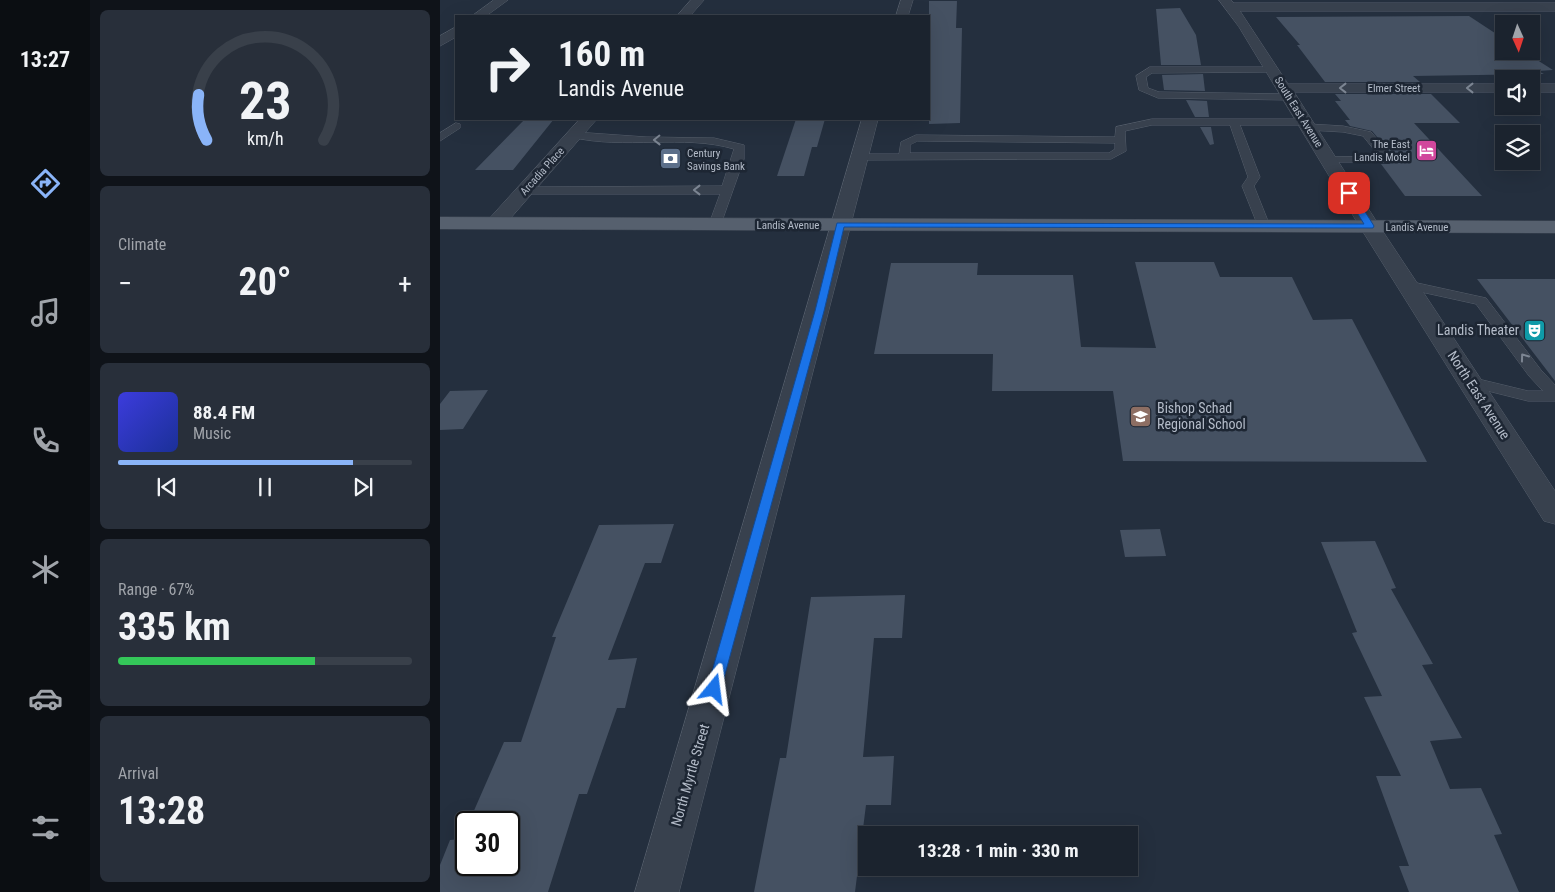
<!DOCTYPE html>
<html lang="en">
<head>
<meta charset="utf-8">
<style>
  body { margin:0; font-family:"Roboto Condensed",sans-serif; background:#282f3a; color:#f1f3f6; height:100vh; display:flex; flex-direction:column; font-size:19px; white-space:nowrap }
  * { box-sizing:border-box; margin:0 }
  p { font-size:16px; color:#a0a4aa }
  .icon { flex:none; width:28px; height:28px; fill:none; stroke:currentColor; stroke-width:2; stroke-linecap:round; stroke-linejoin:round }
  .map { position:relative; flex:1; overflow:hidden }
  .details { display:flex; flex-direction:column; gap:10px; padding:10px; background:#0f1319; width:350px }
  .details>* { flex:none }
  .hud { position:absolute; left:15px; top:15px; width:475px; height:105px; border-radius:0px; box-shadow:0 5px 20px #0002,0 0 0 1px #39404a; background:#1b232e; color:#f1f3f6; overflow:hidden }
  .needle { width:32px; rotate:177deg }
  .fabs { position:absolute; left:1055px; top:15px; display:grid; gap:10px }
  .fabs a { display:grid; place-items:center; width:45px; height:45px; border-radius:0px; background:#1b232e; box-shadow:0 5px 20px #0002,0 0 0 1px #39404a; font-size:25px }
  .speed { position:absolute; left:15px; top:811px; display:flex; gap:10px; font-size:25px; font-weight:700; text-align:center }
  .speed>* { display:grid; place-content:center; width:65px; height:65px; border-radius:50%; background:#1b232e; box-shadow:0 5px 20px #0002,0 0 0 1px #39404a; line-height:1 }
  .speed .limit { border:2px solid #111; border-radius:8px; background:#fff; color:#111 }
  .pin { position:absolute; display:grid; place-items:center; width:42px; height:42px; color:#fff; margin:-21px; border-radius:10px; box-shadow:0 2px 8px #0006 }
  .me { position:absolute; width:55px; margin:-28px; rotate:16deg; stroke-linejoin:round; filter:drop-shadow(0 0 4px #0008) }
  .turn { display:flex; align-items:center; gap:18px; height:105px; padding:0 20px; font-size:22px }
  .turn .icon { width:65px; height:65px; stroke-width:2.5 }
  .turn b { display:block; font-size:35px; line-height:42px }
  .big { font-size:38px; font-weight:700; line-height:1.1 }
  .details .widget { flex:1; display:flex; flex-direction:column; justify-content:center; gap:8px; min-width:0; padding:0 18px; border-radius:8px; background:#282f3a }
  .details .dial { align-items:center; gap:0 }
  .dial svg { height:130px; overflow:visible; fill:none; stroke:#39404a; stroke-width:7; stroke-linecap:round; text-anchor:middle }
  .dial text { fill:#f1f3f6; stroke:none }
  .song { display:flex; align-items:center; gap:15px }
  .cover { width:60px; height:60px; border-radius:8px; background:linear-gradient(135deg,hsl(240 70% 55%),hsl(230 70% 35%)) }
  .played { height:5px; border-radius:2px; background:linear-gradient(90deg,#8ab4f8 80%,#39404a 80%) }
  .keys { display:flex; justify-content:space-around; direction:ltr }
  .heat { display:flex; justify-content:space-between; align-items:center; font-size:28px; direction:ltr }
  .charge { height:8px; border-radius:4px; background:linear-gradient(90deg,#34c759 67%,#39404a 0) }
  .trip { position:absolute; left:418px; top:826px; width:280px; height:50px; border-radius:0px; background:#1b232e; box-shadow:0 5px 20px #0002,0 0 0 1px #39404a; font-weight:700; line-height:50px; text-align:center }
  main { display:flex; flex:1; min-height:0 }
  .menu { display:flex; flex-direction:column; width:90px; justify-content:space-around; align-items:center; background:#0b0e12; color:#a0a4aa }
  .menu .icon { width:35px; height:35px }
  .menu .selected { color:#8ab4f8 }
  .menu b { font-size:22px; color:#f1f3f6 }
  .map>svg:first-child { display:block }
</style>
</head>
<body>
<main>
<nav class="menu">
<b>13:27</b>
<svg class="icon selected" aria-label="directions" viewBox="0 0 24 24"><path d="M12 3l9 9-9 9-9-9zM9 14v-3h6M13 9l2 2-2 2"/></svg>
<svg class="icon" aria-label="music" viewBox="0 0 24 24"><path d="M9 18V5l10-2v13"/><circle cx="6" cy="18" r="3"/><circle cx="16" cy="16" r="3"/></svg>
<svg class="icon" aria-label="phone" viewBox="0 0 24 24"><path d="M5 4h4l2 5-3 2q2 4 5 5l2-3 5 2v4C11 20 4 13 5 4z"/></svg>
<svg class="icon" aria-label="climate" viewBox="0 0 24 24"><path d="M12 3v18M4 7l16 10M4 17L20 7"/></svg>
<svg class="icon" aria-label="car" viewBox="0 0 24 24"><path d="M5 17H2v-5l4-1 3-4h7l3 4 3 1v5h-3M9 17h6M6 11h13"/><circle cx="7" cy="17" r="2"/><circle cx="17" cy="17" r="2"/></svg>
<svg class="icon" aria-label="filters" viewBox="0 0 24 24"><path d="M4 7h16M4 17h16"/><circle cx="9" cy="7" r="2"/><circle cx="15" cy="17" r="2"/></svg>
</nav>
<section class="details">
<div class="widget dial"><svg viewBox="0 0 100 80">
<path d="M14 69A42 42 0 1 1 86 69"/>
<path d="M14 69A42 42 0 0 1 9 41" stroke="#8ab4f8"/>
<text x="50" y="56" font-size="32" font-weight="700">23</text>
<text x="50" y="72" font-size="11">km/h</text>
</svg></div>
<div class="widget"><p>Climate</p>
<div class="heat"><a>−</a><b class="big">20°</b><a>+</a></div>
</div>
<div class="widget">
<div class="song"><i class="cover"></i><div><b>88.4 FM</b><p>Music</p></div></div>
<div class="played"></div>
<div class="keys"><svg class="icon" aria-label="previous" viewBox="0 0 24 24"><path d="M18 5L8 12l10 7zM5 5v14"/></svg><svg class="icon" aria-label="pause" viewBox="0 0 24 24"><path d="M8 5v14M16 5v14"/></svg><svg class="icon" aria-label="next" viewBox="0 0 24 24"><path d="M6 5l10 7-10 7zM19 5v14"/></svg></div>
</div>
<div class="widget"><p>Range · 67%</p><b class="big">335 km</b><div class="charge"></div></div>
<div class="widget"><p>Arrival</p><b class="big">13:28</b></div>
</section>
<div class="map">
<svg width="1115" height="892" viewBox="0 0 1115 892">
  <rect width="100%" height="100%" fill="#242f3e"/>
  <!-- building -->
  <path fill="#455162" d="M 489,1 L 517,1 L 516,28 L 522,28 L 520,123 L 489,124 Z
    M 740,8 L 756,35 L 761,65 L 721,65 L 716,9 Z
    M 1029,16 L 1064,39 L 1064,51 L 1083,51 L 1113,70 L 1098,71 L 1104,74 L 973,76 L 980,82 L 885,82 L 857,45 L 860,45 L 836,17 Z
    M 763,74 L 765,91 L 724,90 L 722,75 Z
    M 895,94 L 991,94 L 1020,123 L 974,123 L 1042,196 L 965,196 L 941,164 L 949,164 L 955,161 L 955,158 L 932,131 L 910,126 L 905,120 L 910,120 L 895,101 L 901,101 Z
    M 746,100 L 767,101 L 769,117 L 755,117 Z
    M 85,119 L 114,119 L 73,170 L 35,170 Z
    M 356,119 L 385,119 L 377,147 L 372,147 L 364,176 L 337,176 Z
    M 760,127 L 771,127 L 774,144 L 770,145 Z
    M 695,262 L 774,262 L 780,277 L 852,277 L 873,320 L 912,319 L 987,462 L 683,461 L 673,391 L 552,391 L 553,354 L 434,354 L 451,263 L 538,263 L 537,275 L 633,275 L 641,347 L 716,348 Z
    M 1037,279 L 1115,279 L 1115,381 Z
    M 48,390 L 23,429 L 0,430 L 0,404 L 10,391 Z
    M 234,524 L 221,563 L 205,563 L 168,660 L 197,658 L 185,708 L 177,708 L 147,794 L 139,794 L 108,892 L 0,892 L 0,865 L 10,840 L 21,839 L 26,828 L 26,865 L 69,865 L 69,822 L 29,822 L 64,742 L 81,742 L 116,637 L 112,637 L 159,525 Z
    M 720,529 L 726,556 L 685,557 L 680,530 Z
    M 935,541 L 956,588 L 951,589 L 993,664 L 982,665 L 1022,738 L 990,741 L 1010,789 L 1041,788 L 1062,834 L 1054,835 L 1079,892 L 969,892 L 959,866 L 969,866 L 936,776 L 961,776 L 924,697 L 942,696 L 912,633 L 917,632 L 881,542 Z
    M 465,595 L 462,638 L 434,638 L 423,757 L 454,756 L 451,805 L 426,805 L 415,892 L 314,892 L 340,758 L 346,758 L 371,597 Z"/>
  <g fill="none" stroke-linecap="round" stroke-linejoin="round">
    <defs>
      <path id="service" d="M 710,67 L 832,67 L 837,70 L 835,72 L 712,73 L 706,77 L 708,88 L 719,92 L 849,94 L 854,97 L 849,100 L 718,98 L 699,90 L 696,76 Z
        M 712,119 L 865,119 L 869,120 L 869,124 L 903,126 L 931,132 L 954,159 L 948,162 L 888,162 L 884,161 L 884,157 L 939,156 L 923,136 L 903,132 L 868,130 L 864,129 L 864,125 L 800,125 L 820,177 L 814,186 L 830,226 L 824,230 L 818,226 L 802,186 L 808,177 L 790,125 L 712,125 L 685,131 L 686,151 L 671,159 L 419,160 L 413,157 L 419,154 L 459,154 L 461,142 L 476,135 L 675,137 L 676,127 ZM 478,141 L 675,143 L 675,149 L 669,153 L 470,153 L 470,145 Z
        M 16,123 L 20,124 L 20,128 L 0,141 L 0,133 Z
        M 135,132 L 206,137 L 274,138 L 304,145 L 304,159 L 281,224 L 275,228 L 269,224 L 280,194 L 81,194 L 79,191 L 85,187 L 282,186 L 294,149 C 244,134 184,150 131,137 L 130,135 Z
        M 968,281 L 1046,298 L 1101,370 L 1115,385 L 1115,401 L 1088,401 L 1024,385 L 1022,382 L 1030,377 L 1088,391 L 1103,391 L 1089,376 L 1036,304 L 963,288 L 961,285 Z"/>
      <path id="minor" d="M 54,0 L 68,0 L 46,16 L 32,16 Z
        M 251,0 L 264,0 L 250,16 L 237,16 Z
        M 461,0 L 473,0 L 468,16 L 456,16 Z
        M 779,0 L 791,0 L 794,3 L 1115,3 L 1115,11 L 800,11 L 848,84 L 1064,84 L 1064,92 L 854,92 L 940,227 L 1115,491 L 1115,524 L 1104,521 L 920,227 L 799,27 Z
        M 16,27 L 16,37 L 0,46 L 0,36 Z
        M 1091,84 L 1115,84 L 1115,92 L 1091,92 Z
        M 140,119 L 157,119 L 62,228 L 48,228 L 45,224 L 48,220 Z
        M 422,119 L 438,119 L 239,892 L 195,892 Z"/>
      <path id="primary" d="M 0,217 L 1115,221 L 1115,233 L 0,229 Z"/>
    </defs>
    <!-- service casing -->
    <use href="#service" stroke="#565f6c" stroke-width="1"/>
    <!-- minor casing -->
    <use href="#minor" stroke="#565f6c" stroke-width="1"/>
    <!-- primary casing -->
    <use href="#primary" stroke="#414a57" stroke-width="1"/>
    <!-- service -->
    <use href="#service" fill="#38414e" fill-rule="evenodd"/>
    <!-- minor -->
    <use href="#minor" fill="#38414e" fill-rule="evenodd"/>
    <!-- primary -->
    <use href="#primary" fill="#56606e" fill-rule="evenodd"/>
  </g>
  <!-- one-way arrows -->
  <defs><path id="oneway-chevron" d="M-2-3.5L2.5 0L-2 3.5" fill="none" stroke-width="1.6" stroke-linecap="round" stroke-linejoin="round" transform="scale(1.25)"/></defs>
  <g stroke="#7c8592">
    <use href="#oneway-chevron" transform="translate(903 88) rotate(-180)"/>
    <use href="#oneway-chevron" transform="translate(1030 88) rotate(-180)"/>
    <use href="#oneway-chevron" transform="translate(217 140) rotate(179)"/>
    <use href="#oneway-chevron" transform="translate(257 190) rotate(180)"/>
    <use href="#oneway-chevron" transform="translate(1084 357) rotate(-126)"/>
  </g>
  <!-- route -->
  <path fill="#1a73e8" stroke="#114b97" d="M 906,191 L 912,191 L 934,226 L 933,228 L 404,227 L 384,311 L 281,689 L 279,693 L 274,695 L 269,693 L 267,689 L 375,311 L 397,223 L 924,224 L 905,193 Z"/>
  <!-- icons -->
  <defs>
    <symbol id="hotel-square" viewBox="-11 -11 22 22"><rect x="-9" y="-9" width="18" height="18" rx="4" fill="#d1479c" stroke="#1d2633"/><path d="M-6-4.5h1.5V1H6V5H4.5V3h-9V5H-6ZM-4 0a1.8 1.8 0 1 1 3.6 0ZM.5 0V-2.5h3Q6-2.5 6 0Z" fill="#fff"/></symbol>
    <symbol id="bank-square" viewBox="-11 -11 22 22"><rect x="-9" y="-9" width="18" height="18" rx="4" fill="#5c6f8a" stroke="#1d2633"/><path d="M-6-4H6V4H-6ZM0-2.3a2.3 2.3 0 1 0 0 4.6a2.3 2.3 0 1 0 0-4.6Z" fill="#fff"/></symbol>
    <symbol id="theatre-square" viewBox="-11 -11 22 22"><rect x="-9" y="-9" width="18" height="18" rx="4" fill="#0f9aa8" stroke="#1d2633"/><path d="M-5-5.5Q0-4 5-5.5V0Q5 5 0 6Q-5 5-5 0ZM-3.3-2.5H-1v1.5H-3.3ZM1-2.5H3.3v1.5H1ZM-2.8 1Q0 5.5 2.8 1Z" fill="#fff"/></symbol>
    <symbol id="school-square" viewBox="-11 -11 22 22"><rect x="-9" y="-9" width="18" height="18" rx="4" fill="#8d6e63" stroke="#1d2633"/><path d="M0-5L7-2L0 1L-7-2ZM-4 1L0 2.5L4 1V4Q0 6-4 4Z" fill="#fff"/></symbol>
  </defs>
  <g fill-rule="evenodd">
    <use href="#hotel-square" x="974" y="138" width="25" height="25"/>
    <use href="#bank-square" x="218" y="146" width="25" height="25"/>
    <use href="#theatre-square" x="1082" y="318" width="25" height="25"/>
    <use href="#school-square" x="688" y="404" width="25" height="25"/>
  </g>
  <g text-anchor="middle" stroke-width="5" stroke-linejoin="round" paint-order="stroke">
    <!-- far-street labels -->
    <g font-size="11" fill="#b4bcc9" stroke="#1d2633">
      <text x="954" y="92">Elmer Street</text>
      <text transform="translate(859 112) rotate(58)" y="4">South East Avenue</text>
      <text transform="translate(102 171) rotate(-48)" y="4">Arcadia Place</text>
      <text x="348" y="229">Landis Avenue</text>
      <text x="977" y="231">Landis Avenue</text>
    </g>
    <!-- far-poi labels -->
    <g font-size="11" fill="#b4bcc9" stroke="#1d2633" text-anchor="end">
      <text x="970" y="148">The East<tspan x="970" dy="13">Landis Motel</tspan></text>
      <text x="247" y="157" text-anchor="start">Century<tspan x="247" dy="13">Savings Bank</tspan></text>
    </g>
    <!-- poi labels -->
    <g font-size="14" fill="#b4bcc9" stroke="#1d2633" text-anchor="end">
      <text x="1079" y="335">Landis Theater</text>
      <text x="717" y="413" text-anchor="start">Bishop Schad<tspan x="717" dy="16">Regional School</tspan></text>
    </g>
    <!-- street labels -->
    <g font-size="14" fill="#b4bcc9" stroke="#1d2633">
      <text transform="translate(1039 395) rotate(57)" y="5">North East Avenue</text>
      <text transform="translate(250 775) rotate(-74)" y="5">North Myrtle Street</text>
    </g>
  </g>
</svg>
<div class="fabs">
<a><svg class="needle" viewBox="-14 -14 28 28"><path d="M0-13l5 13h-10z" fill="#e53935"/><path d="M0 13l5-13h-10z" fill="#a0a4aa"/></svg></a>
<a><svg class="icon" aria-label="sound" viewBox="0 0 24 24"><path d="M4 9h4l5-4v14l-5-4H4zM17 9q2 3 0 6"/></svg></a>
<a><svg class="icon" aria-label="layers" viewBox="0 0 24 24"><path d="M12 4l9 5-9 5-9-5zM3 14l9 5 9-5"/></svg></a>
</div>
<div class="speed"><div class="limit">30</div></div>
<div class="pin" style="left:909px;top:193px;background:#d93025"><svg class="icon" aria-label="arrive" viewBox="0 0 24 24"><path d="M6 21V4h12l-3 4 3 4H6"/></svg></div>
<svg class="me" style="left:274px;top:689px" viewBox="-20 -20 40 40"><path d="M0-17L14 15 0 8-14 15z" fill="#1a73e8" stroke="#fff" stroke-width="4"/></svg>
<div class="trip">13:28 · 1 min · 330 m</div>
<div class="hud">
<div class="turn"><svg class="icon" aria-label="right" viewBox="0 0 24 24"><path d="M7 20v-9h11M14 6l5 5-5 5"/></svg><div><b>160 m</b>Landis Avenue</div></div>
</div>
</div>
</main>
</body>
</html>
